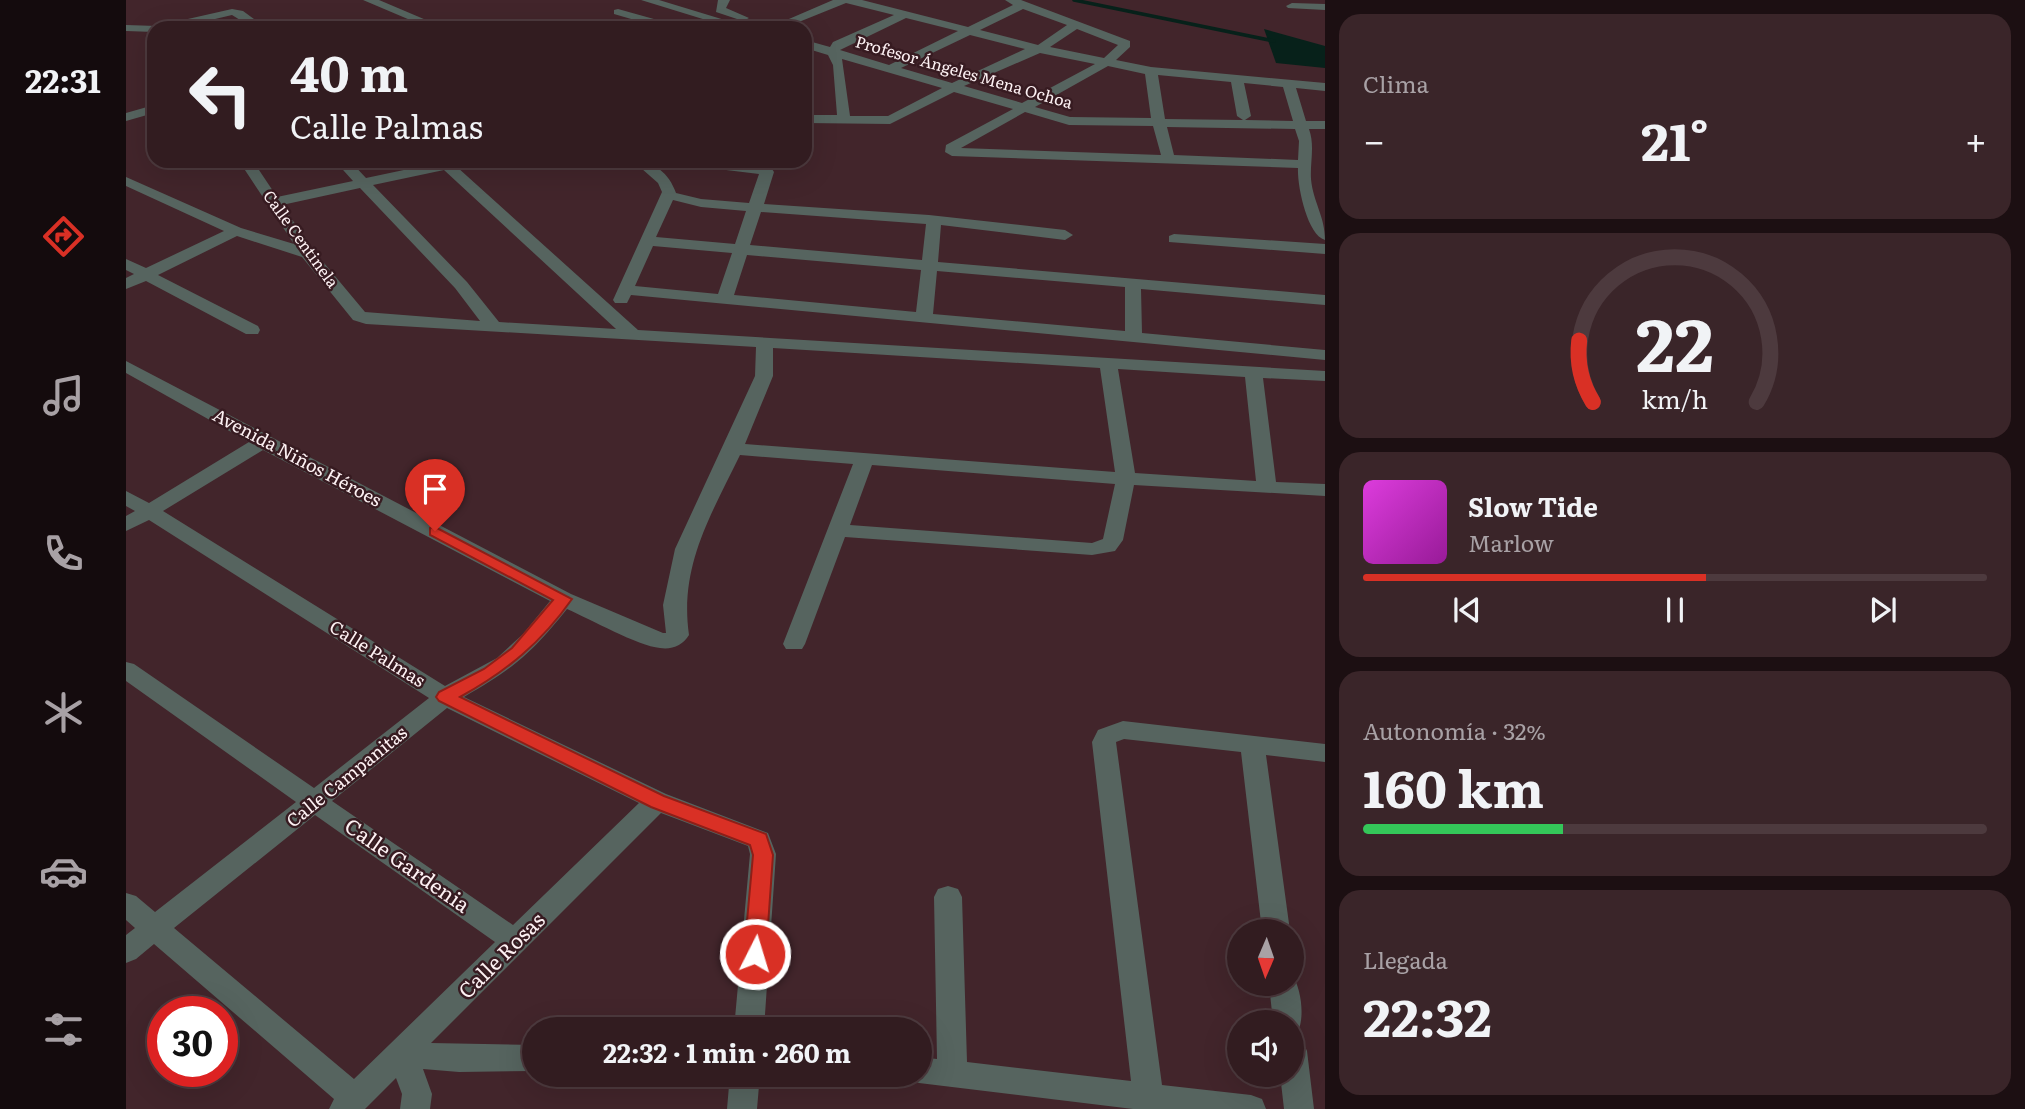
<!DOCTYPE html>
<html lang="es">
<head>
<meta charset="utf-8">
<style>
  body { margin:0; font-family:Literata,serif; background:#3a2529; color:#f1f3f6; height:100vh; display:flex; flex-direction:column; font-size:26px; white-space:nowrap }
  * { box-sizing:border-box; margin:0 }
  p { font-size:23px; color:#a8a1a5 }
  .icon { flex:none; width:38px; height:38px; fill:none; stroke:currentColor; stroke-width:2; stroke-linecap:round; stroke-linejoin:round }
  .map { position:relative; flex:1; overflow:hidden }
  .drawer { display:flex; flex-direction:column; gap:14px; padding:14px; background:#1c0f12; width:700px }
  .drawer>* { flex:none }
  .guide { position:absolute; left:21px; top:21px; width:665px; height:147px; border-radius:21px; box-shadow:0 7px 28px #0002,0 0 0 2px #4d3a3e; background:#321c20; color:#f1f3f6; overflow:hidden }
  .needle { width:46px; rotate:182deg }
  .buttons { position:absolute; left:1101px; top:919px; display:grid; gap:14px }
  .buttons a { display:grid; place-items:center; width:77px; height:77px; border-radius:50%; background:#321c20; box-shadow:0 7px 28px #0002,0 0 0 2px #4d3a3e; font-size:35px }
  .speed { position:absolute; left:21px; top:996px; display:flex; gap:14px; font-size:35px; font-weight:700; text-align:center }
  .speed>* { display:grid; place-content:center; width:91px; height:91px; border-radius:50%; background:#321c20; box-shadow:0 7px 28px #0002,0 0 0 2px #4d3a3e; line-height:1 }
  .speed .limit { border:10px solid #d22; background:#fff; color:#111 }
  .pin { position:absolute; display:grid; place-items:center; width:60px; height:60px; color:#fff; margin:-72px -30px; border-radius:50% 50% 50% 0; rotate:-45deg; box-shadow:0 0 7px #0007 }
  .pin .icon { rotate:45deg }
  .me { position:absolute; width:77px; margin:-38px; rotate:5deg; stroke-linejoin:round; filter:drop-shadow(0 0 5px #0008) }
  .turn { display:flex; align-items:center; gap:24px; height:147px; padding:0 28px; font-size:32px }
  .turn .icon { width:91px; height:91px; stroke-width:2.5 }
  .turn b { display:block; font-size:49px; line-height:60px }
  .big { font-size:52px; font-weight:700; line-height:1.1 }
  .drawer .widget { flex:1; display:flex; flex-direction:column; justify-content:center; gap:10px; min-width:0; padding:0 24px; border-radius:21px; background:#3a2529 }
  .drawer .dial { align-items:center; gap:0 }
  .dial svg { height:182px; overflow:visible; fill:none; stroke:#4d3a3e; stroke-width:7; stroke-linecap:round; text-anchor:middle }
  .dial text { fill:#f1f3f6; stroke:none }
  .song { display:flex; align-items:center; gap:21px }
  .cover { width:84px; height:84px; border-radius:10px; background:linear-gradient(135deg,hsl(300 70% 55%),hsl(300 70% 35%)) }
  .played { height:7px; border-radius:4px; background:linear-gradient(90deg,#d93025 55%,#4d3a3e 55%) }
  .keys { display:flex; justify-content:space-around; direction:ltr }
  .heat { display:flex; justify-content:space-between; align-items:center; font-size:38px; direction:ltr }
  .charge { height:10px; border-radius:5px; background:linear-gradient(90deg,#34c759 32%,#4d3a3e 0) }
  .trip { position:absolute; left:396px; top:1017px; width:410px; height:70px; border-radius:35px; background:#321c20; box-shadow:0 7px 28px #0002,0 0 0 2px #4d3a3e; font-weight:700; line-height:70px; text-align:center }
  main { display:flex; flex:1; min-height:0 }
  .tabs { display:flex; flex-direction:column; width:126px; justify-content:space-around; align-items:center; background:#140b0d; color:#a8a1a5 }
  .tabs .icon { width:49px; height:49px }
  .tabs .active { color:#d93025 }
  .tabs b { font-size:32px; color:#f1f3f6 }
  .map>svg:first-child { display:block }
</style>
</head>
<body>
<main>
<nav class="tabs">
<b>22:31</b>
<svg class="icon active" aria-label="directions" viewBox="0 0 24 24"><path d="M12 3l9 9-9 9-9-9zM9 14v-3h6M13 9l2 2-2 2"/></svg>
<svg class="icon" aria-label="music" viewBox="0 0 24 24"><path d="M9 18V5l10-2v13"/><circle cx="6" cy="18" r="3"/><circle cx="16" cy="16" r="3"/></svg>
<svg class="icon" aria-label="phone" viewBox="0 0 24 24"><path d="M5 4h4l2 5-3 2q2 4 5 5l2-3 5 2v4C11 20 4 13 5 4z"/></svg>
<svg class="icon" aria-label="climate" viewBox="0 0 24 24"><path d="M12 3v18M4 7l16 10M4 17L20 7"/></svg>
<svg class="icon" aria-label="car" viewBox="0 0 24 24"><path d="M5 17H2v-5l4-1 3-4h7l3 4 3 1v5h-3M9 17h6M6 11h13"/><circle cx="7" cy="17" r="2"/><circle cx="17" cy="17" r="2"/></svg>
<svg class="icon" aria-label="filters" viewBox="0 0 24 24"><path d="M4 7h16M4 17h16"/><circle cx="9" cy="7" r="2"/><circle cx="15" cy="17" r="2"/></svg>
</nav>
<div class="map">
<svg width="1199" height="1109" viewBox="0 0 1199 1109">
  <rect width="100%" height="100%" fill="#42252b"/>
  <!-- water -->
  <path fill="#07211a" d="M 1138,29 L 1199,46 L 1199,68 L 1150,63 Z"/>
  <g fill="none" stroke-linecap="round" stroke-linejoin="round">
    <!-- stream -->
    <path stroke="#07211a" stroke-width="3.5" d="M 948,0 L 1148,41"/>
    <!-- minor -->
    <path fill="#56645f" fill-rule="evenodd" d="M 237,0 L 253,0 L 319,28 L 303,28 Z
      M 515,0 L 533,0 L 625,28 L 606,28 Z
      M 592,0 L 604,0 L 600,8 L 623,18 L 617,21 L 590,12 Z
      M 707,0 L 736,0 L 842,27 L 887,5 L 879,0 L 895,0 L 1004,41 L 1004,47 L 990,60 L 1025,67 L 1199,83 L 1199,91 L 1170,88 L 1180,121 L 1199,121 L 1199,129 L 1183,129 C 1189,146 1184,162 1185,179 C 1187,202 1199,216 1199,240 C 1181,235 1171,185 1172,168 L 826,156 L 819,152 L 820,145 L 887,109 L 828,92 L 764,124 L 679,123 L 679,115 L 711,115 L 707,65 L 702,55 L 679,48 L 679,40 L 704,47 L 707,42 L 768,15 L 720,3 L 658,28 L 642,28 ZM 897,9 L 941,25 L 912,45 L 854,30 ZM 780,18 L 832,31 L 763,65 L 714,50 ZM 951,29 L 992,45 L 978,58 L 924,47 ZM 844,35 L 899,49 L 826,83 L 775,68 ZM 914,53 L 969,64 L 896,103 L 838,86 ZM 716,59 L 816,88 L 762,116 L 724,116 ZM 982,66 L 1019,74 L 1025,118 L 944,117 L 909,107 ZM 1032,75 L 1105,82 L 1111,116 L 1117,120 L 1039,119 ZM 1118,83 L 1157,87 L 1167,121 L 1119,120 L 1125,116 ZM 899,112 L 943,125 L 1027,126 L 1035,155 L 835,148 ZM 1041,127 L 1169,129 L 1173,141 L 1172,160 L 1048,155 Z
      M 1166,3 L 1199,4 L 1199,10 L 1162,8 L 1160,6 Z
      M 106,9 L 117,11 L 140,28 L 127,28 L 106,15 L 51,28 L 28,28 L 28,32 L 0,31 L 0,25 L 31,26 Z
      M 492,9 L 553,26 L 555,28 L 536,28 L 488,14 L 488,10 Z
      M 28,105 L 28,113 L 0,121 L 0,113 Z
      M 113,161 L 127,161 L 151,197 L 227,181 L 209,161 L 224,161 L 240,178 L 311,163 L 309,161 L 348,161 L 331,167 L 512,330 L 1199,371 L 1199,381 L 1137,378 L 1150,482 L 1199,484 L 1199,496 L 1008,485 L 997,540 L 989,551 L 966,555 L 719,537 L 679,644 L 676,649 L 660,649 L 657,644 L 727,464 L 614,455 C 585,515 553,566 563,635 C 557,645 546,650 534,648 C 512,646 464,619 441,609 C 405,654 388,668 338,697 L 540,794 L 642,833 L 650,854 L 638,1029 L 608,1029 L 624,854 L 622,846 L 535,813 L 305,1043 L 408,1045 L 408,1071 L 333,1072 L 297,1069 L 306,1094 L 304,1109 L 274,1109 L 276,1094 L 270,1078 L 239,1109 L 203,1109 L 208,1099 L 28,944 L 10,959 L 0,963 L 0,935 L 9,928 L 0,920 L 0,893 L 10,896 L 29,912 L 170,802 L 0,681 L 0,662 L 8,664 L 188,788 L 303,698 L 23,520 L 0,531 L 0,516 L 9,511 L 0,506 L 0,491 L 23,503 L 123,442 L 0,373 L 0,361 L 445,594 L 537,633 L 540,633 L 537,605 L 549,549 L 629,376 L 630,347 L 240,324 L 227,320 L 176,257 L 111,236 L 32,275 L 132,326 L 134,330 L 132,334 L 120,334 L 20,281 L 0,289 L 0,278 L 8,274 L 0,270 L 0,259 L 20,268 L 98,231 L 0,186 L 0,177 L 115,228 L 168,244 ZM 318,170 L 490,329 L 373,322 L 341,282 L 247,185 ZM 234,188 L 329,288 L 354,321 L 239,312 L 188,251 L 156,205 ZM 647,348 L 974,368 L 989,472 L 619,444 L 647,376 ZM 992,369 L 1119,377 L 1130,481 L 1009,473 ZM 137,450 L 424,601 L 397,634 L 371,658 L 319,686 L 37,511 ZM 746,465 L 989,484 L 977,539 L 966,543 L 724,525 ZM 321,708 L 513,803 L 387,925 L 206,801 ZM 189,815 L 369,942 L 228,1079 L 48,928 Z
      M 507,161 C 528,161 543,173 550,193 L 575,199 L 623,203 L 633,174 L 559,165 L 552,161 L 607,161 L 646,169 L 648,172 L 638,204 L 803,215 L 939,230 L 947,235 L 939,240 L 815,225 L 812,262 L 1199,295 L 1199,305 L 1015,289 L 1016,333 L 1199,350 L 1199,360 L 505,295 L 501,303 L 489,303 L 487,300 L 536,192 L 532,183 ZM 547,200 L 575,207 L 620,211 L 609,244 L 530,237 ZM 635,212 L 800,224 L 796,260 L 624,245 ZM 527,246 L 606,253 L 592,294 L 509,286 ZM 621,255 L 795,270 L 790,312 L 608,295 ZM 811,271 L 999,287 L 999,331 L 807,314 Z
      M 1048,234 L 1199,244 L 1199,254 L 1043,242 L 1043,236 Z
      M 997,721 L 1199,744 L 1199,762 L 1140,755 L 1164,931 L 1136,931 L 1115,752 L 998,739 L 990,742 L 1036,1085 L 1125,1095 L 1136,1099 L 1140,1109 L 1007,1109 L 793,1083 L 782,1079 L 780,1074 L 793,1074 L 793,1057 L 811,1059 L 808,897 L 812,889 L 822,886 L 832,889 L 836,897 L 841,1062 L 1005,1081 L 966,742 L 972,730 Z
      M 1166,975 C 1175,987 1179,1017 1172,1031 L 1166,1033 L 1166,1022 L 1147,1022 L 1143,984 L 1166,984 Z
      M 1166,1038 L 1177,1042 L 1181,1051 L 1188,1109 L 1158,1109 L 1154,1074 L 1166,1074 Z
      M 604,1074 L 634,1074 L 631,1109 L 601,1109 Z"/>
  </g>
  <!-- route -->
  <path fill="#d93025" stroke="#8d1f18" stroke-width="2" d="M 309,527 L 446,599 C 416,642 380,672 334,697 L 538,796 L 640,834 L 647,855 L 640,954 L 637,961 L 629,963 L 621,961 L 618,954 L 627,855 L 624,845 L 525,807 L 313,701 L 310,697 L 313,692 L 358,669 L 386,648 L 427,600 L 304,535 L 304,528 Z"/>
  <g text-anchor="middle" stroke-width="5" stroke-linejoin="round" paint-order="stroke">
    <!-- far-street labels -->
    <g font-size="16" fill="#fdf1f3" stroke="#371b21">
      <text transform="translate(838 72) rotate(16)" y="6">Profesor Ángeles Mena Ochoa</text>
      <text transform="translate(175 239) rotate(54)" y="6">Calle Centinela</text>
    </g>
    <!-- street labels -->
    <g font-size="18" fill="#fdf1f3" stroke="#371b21">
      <text transform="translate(171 458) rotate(28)" y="6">Avenida Niños Héroes</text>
      <text transform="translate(251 654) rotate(32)" y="6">Calle Palmas</text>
      <text transform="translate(221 777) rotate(-39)" y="6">Calle Campanitas</text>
    </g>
    <!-- near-street labels -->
    <g font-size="21" fill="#fdf1f3" stroke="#371b21">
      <text transform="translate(281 866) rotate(35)" y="7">Calle Gardenia</text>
      <text transform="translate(376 956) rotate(-45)" y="7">Calle Rosas</text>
    </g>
  </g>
</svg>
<div class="buttons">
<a><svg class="needle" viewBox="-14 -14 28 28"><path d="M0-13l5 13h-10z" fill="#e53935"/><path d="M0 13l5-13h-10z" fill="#a8a1a5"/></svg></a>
<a><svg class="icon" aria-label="sound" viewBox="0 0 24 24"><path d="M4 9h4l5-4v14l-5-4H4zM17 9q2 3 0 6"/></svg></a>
</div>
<div class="speed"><div class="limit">30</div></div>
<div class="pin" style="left:309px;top:531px;background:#d93025"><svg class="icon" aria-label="arrive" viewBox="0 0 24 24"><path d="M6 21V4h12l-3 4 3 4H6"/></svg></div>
<svg class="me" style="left:629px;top:954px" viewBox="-20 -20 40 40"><circle r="17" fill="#d93025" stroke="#fff" stroke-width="3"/><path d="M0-11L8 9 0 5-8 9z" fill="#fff"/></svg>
<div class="trip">22:32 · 1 min · 260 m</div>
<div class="guide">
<div class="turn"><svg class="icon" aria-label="left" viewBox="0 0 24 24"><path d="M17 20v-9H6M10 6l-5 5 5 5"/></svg><div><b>40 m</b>Calle Palmas</div></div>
</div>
</div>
<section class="drawer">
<div class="widget"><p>Clima</p>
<div class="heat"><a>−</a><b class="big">21°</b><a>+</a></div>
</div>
<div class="widget dial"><svg viewBox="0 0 100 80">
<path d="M14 69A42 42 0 1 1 86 69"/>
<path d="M14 69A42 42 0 0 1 8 42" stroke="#d93025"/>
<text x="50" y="56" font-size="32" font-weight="700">22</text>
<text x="50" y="72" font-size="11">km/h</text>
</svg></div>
<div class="widget">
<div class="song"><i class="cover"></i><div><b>Slow Tide</b><p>Marlow</p></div></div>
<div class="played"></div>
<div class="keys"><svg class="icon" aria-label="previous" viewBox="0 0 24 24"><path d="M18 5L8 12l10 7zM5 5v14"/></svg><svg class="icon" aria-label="pause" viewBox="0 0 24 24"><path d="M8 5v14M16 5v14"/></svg><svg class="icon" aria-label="next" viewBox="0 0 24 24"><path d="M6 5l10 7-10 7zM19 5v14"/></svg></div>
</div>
<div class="widget"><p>Autonomía · 32%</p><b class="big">160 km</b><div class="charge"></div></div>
<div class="widget"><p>Llegada</p><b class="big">22:32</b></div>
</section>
</main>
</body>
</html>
